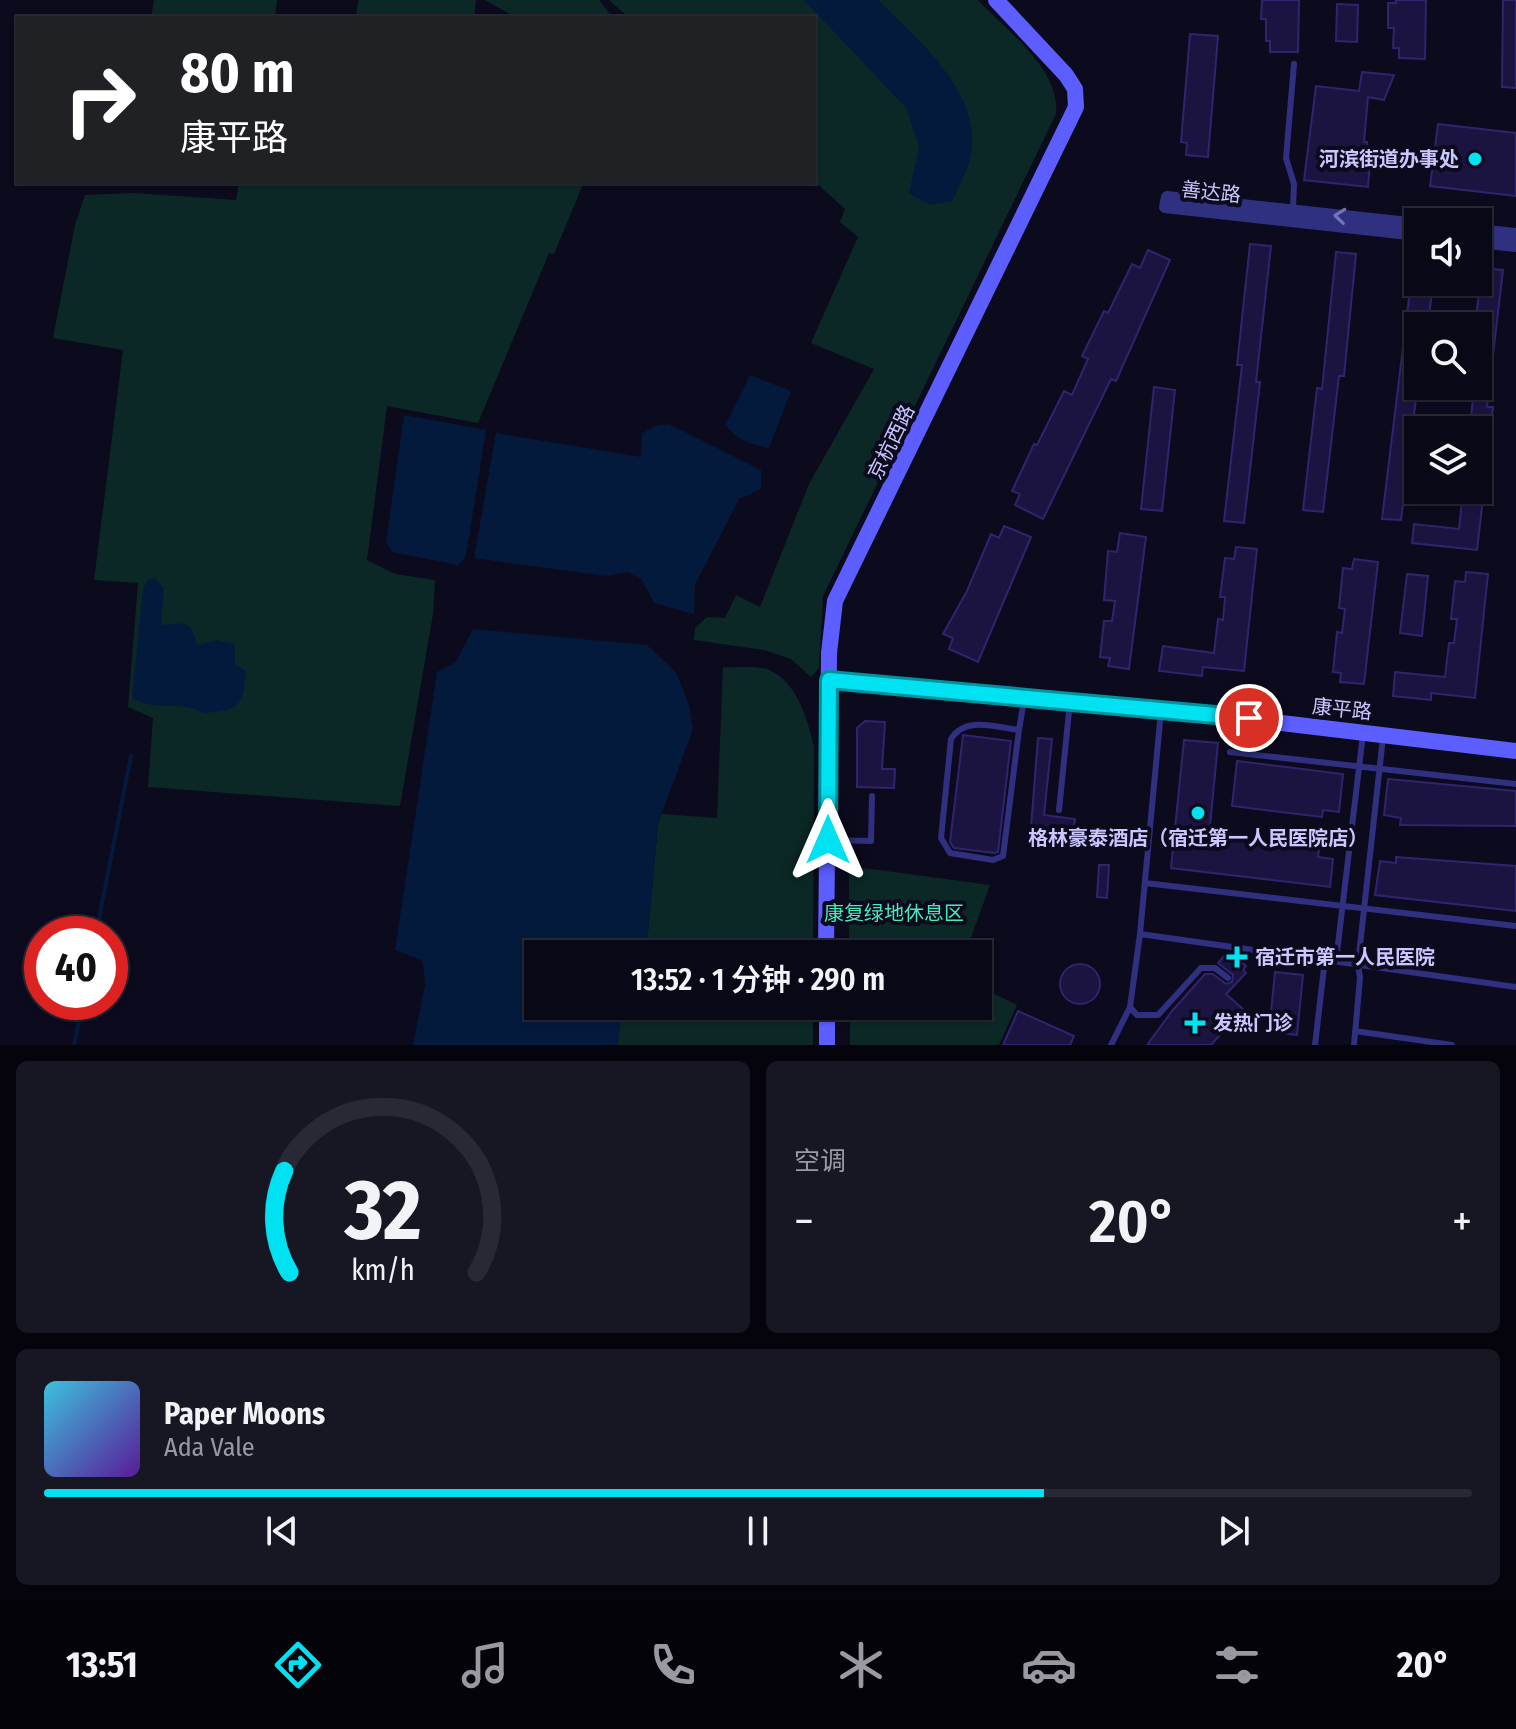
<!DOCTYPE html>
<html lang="zh">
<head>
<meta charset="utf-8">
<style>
  body { margin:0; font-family:"Fira Sans Condensed","Noto Sans SC",sans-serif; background:#171623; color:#f1f3f6; height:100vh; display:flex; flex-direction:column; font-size:30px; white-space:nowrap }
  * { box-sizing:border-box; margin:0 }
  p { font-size:26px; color:#999aa1 }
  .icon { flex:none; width:44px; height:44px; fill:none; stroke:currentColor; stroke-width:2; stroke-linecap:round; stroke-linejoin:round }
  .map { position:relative; height:1045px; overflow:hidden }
  .details { display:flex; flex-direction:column; gap:16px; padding:16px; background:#05040c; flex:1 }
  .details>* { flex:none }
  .banner { position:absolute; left:16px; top:16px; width:800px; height:168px; border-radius:0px; box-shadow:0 2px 6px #0004,0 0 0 2px #292935; background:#202124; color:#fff; overflow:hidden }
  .buttons { position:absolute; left:1404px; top:208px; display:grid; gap:16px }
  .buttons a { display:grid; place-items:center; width:88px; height:88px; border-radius:0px; background:#090816; box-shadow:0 2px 6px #0004,0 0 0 2px #292935; font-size:40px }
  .speed { position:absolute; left:24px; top:916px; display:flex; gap:16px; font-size:40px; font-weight:700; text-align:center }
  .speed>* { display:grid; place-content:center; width:104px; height:104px; border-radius:50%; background:#090816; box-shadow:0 2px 6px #0004,0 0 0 2px #292935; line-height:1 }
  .speed .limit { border:12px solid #d22; background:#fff; color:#111 }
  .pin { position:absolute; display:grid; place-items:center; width:68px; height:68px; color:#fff; margin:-34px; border:4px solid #fff; border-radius:50%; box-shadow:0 2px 8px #0007 }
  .me { position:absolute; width:88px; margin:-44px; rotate:0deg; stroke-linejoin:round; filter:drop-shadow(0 0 6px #0008) }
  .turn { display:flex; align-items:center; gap:28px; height:168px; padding:0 32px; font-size:36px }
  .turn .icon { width:104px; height:104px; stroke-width:2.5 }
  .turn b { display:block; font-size:56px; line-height:68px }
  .big { font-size:60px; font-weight:600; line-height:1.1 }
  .details .widget { flex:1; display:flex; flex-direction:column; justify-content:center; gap:12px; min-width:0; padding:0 28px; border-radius:12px; background:#171623 }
  .details .dial { align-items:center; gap:0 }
  .dial svg { height:208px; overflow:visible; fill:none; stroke:#292935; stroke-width:7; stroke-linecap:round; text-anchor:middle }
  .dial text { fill:#f1f3f6; stroke:none }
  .song { display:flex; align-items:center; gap:24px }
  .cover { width:96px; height:96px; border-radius:12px; background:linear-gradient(135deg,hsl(190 70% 55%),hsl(270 70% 35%)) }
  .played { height:8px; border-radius:4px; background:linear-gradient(90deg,#00e1f1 70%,#292935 70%) }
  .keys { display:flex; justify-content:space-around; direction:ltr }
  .heat { display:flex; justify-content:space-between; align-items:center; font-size:44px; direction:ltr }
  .details .tiles { flex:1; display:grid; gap:16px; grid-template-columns:1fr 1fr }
  .widget:last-child { grid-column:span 2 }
  .trip { position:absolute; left:524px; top:940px; width:468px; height:80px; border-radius:0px; background:#090816; box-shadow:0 2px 6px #0004,0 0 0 2px #292935; font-weight:600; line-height:80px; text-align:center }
  .dock { display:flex; height:128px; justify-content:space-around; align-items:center; background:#040309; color:#999aa1 }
  .dock .icon { width:56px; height:56px }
  .dock .on { color:#00e1f1 }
  .dock b { font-size:36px; color:#f1f3f6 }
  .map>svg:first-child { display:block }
</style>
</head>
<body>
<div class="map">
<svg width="1516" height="1045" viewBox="0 0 1516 1045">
  <rect width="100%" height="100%" fill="#0c0a1d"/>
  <!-- green -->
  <path fill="#0c2826" d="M 154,0 L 277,0 L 275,18 L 151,18 Z
    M 358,0 L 476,0 L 474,18 L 356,18 Z
    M 485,0 L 599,0 L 613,18 L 517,18 Z
    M 609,0 L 978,0 C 1006,30 1061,70 1056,114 L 823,596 L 819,668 L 811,677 L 791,659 L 764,650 L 694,640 L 695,628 L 707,617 L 725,618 L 736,595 L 760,607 L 809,484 L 874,369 L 811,343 L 858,237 L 840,222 L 845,209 L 814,181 L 814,18 L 629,18 Z
    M 239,182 L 584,182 L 554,254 L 549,253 L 478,423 L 387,406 L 367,560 L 395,574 L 435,580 L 433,614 L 400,806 L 148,787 L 153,718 L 128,707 L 138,583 L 94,580 L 123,350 L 53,338 L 75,225 L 85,195 L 134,193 L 236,200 Z
    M 723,667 C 736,668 757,665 769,670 C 797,681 808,721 814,746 L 813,954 L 646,954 L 658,824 L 662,814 L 717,818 Z
    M 849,866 L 990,885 L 965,954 L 849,954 Z
    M 978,986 L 1017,1005 L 999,1045 L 850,1045 L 850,1006 L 978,1006 Z
    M 641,1006 L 813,1006 L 813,1045 L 617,1045 L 622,1013 L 641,1010 Z"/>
  <!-- water -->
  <path fill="#041a3c" d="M 804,0 L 878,0 C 919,41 991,99 968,166 C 964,178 957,188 953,201 L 930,205 L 909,193 L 919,147 L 906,108 Z
    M 750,375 L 791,391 L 769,448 C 753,445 733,439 726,424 Z
    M 404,415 L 486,430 L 468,544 L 465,558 L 458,565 L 392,552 L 386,542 Z
    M 669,424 L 761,470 L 761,489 L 739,499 L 695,585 L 694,614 L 654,603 L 642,580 L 628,572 L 606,576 L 474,558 L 496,433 L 641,457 L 642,434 L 654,426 Z
    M 155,578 L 164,588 L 161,625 C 187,622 192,621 197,645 L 217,640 L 235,644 L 235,664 L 246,671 C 243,706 241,710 204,713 C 183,700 154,712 132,698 L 143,589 L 148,580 Z
    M 473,629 L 647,645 L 676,672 L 689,705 L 693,729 L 658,824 L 646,954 L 538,954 L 538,1006 L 641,1006 L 641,1010 L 622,1013 L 617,1045 L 413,1045 L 425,985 L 423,961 L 395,950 L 437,672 L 456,662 Z"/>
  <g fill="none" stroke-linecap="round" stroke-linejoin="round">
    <!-- stream -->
    <path stroke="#041a3c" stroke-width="4" d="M 96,934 L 131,756
      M 74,1045 L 83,1002"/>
  </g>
  <!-- building -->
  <path fill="#1b1440" stroke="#30246e" stroke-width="2" d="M 1262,0 L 1299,0 L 1298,52 L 1270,52 L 1270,41 L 1266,41 L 1266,19 L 1261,19 Z
    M 1396,0 L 1426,0 L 1425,59 L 1399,58 L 1399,48 L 1393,48 L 1394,28 L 1388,28 L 1388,3 L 1396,3 Z
    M 1503,0 L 1516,0 L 1516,88 L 1502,87 Z
    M 1337,4 L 1358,5 L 1357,42 L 1336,41 Z
    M 1190,34 L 1218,36 L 1208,157 L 1186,155 L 1187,143 L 1181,142 Z
    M 1362,72 L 1394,75 L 1384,100 L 1368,97 L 1364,142 L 1367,142 L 1365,164 L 1370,164 L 1368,187 L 1304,180 L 1316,86 L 1359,91 Z
    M 1438,124 L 1516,133 L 1516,196 L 1430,186 Z
    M 1250,244 L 1271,246 L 1256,382 L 1260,382 L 1244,523 L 1224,521 L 1242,365 L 1237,365 Z
    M 1148,250 L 1170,260 L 1116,381 L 1111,379 L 1043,519 L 1015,505 L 1020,494 L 1012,491 L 1034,444 L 1037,445 L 1064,391 L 1072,395 L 1088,359 L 1082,356 L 1104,311 L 1108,313 L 1132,264 L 1140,268 Z
    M 1336,252 L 1356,254 L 1344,376 L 1339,376 L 1323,512 L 1303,510 L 1317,388 L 1322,389 Z
    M 1482,268 L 1503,270 L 1487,407 L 1493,407 L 1485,475 L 1478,474 L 1478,430 L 1470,430 L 1474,386 L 1478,386 L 1478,326 L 1475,326 Z
    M 1411,282 L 1433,282 L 1428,326 L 1418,326 L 1418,382 L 1401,520 L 1382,519 Z
    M 1154,387 L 1175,390 L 1162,511 L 1141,509 Z
    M 1463,490 L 1484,490 L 1477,550 L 1412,543 L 1414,524 L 1459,529 Z
    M 1004,526 L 1031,537 L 978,662 L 949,649 L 953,638 L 943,634 L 967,591 L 991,534 L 999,538 Z
    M 1120,533 L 1146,537 L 1129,669 L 1108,666 L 1110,658 L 1100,657 L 1104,621 L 1112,621 L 1115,601 L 1104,600 L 1108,551 L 1117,552 Z
    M 1236,547 L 1257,549 L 1244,671 L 1203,667 L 1202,676 L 1159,671 L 1163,646 L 1214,653 L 1218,619 L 1223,620 L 1225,597 L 1220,597 L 1225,558 L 1234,559 Z
    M 1354,559 L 1378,562 L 1364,684 L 1340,682 L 1341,673 L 1333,672 L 1337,632 L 1342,633 L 1345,609 L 1339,608 L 1343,568 L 1352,569 Z
    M 1466,572 L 1488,574 L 1475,698 L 1431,693 L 1431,700 L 1393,696 L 1395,672 L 1445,677 L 1449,643 L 1454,643 L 1457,619 L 1451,619 L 1455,581 L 1465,582 Z
    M 1407,574 L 1428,576 L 1422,636 L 1400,633 Z
    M 865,721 L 885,722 L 882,769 L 895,769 L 894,788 L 857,787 L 857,728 Z
    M 963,735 L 1011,741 L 998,852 L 995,853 L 954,848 L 950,842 Z
    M 1038,738 L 1052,739 L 1044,815 L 1075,819 L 1073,832 L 1031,827 Z
    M 1184,740 L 1218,743 L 1208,847 L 1226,849 L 1228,839 L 1319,850 L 1318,857 L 1333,859 L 1330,887 L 1171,868 Z
    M 1237,761 L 1343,774 L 1339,812 L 1323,810 L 1322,817 L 1232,806 Z
    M 1388,779 L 1516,791 L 1516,826 L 1400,825 L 1401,818 L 1384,815 Z
    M 1396,857 L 1516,866 L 1516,911 L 1375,895 L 1380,861 L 1396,863 Z
    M 1099,865 L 1109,865 L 1107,898 L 1097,897 Z
    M 1225,955 L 1230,959 L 1233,955 L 1246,966 L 1243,970 L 1246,973 L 1226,994 L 1243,1009 L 1211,1045 L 1147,1045 L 1172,1011 L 1205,974 L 1213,974 L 1226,984 L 1232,982 L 1233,975 L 1218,963 Z
    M1060 984a20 20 0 1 1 40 0a20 20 0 1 1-40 0Z
    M 1275,972 L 1303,975 L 1297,1035 L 1269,1032 Z
    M 1018,1011 L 1074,1036 L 1070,1045 L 1003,1045 Z"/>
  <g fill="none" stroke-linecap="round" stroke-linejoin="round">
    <!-- lane -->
    <path stroke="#303081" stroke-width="6" d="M 1293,209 L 1294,184 L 1286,158 L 1294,64
      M 1019,730 L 1003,856 L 993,860 L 950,853 L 941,838 L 951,739 C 965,716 995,727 1019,730 L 1024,700
      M 1230,752 L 1516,784
      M 1059,810 L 1070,702
      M 828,840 L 871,841 L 872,796
      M 1145,883 L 1516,926
      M 1140,934 L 1161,711
      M 1336,961 L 1363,734
      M 1130,1007 L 1137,1015 L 1158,1015 L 1201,968 L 1215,968 L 1228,978
      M 1355,1031 L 1452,1045
      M 1111,1045 L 1130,1007 L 1140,934 L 1516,987
      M 1315,1045 L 1325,959
      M 1354,1045 L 1360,978 L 1358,964 L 1383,737"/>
    <!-- street -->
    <path stroke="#303081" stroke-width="12" d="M 1418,224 L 1167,197 L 1165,207 L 1418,235
      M 1478,230 L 1516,234
      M 1478,242 L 1516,246"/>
    <!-- secondary -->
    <path stroke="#5d5eff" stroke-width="16" d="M 829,680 L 1206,714 L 1516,751
      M 826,954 L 829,653 L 835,601 L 1076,107 L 1075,89 L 1066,75 L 996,0
      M 827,1006 L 827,1045"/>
  </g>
  <!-- one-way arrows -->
  <defs><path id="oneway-chevron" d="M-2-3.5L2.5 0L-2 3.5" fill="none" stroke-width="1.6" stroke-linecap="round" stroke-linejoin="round" transform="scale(2)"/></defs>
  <use stroke="#7574ba" href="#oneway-chevron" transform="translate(1340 216) rotate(-174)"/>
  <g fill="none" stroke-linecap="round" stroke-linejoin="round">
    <defs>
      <path id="route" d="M 828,840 L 829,680 L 1249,718"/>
    </defs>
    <!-- route casing -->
    <use href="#route" stroke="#00929d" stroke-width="20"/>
    <!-- route -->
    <use href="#route" stroke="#00e1f1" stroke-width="14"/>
  </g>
  <!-- markers -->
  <g fill="#00e1f1" stroke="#0c0a1d" stroke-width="3">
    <circle cx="1475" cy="159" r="8"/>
    <circle cx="1198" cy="813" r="8"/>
    <path d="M1233 945h8v8h8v8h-8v8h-8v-8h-8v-8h8z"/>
    <path d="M1191 1011h8v8h8v8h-8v8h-8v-8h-8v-8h8z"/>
  </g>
  <g text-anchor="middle" stroke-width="8" stroke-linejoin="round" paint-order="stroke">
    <!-- poi labels -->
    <g font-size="20" font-weight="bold" fill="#cac6ff" stroke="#0c0a1d" text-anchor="start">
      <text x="1459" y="166" text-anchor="end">河滨街道办事处</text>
      <text x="1198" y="845" text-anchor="middle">格林豪泰酒店（宿迁第一人民医院店）</text>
      <text x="1255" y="964">宿迁市第一人民医院</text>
      <text x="1213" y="1030">发热门诊</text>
    </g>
    <!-- street labels -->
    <g font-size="20" fill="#cac6ff" stroke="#0c0a1d">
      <text transform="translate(1211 192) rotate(6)" y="7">善达路</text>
      <text transform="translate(891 442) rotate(-64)" y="7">京杭西路</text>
      <text transform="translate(1342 709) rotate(6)" y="7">康平路</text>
    </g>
    <!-- park labels -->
    <g font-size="20" fill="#48e9bb" stroke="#0c0a1d">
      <text x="894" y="920">康复绿地休息区</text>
    </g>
  </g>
</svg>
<div class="buttons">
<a><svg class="icon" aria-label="sound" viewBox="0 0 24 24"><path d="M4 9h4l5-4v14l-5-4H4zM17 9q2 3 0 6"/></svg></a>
<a><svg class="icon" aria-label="search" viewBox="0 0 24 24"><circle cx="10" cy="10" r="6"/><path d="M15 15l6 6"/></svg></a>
<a><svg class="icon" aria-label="layers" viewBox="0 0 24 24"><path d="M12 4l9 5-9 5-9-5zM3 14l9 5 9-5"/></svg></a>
</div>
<div class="speed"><div class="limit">40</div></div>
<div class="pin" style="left:1249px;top:718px;background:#d93025"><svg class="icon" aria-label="arrive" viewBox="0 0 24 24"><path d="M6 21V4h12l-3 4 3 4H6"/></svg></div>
<svg class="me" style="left:828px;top:840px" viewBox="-20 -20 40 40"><path d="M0-17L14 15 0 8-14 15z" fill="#00e1f1" stroke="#fff" stroke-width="4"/></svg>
<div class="trip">13:52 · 1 分钟 · 290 m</div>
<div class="banner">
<div class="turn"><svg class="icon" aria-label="right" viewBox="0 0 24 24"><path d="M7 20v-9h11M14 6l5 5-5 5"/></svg><div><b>80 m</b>康平路</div></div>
</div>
</div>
<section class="details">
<div class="tiles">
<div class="widget dial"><svg viewBox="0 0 100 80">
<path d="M14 69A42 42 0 1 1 86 69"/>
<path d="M14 69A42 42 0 0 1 12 30" stroke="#00e1f1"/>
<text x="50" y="56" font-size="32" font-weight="700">32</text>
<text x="50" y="72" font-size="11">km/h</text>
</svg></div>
<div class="widget"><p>空调</p>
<div class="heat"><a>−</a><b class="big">20°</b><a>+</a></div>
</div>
<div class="widget">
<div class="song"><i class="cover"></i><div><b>Paper Moons</b><p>Ada Vale</p></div></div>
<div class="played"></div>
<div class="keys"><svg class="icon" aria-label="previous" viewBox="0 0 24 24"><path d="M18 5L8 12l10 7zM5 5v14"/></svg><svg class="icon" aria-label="pause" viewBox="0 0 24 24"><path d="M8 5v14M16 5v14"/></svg><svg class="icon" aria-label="next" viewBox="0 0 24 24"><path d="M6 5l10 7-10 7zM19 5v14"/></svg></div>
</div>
</div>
</section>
<nav class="dock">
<b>13:51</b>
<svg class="icon on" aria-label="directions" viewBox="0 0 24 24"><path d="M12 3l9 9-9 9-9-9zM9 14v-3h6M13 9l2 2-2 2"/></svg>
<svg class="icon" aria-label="music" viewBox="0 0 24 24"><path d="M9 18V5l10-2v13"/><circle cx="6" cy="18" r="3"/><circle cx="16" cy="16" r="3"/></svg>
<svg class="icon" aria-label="phone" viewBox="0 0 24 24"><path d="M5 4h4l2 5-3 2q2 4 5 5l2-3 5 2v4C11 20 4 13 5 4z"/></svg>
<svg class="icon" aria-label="climate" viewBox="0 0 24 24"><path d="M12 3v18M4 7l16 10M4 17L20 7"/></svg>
<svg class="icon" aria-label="car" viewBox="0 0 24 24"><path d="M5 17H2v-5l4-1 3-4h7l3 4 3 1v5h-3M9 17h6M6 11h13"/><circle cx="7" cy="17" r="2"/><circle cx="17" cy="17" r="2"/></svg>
<svg class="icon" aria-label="filters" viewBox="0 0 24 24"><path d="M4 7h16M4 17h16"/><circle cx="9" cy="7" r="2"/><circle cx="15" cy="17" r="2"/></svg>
<b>20°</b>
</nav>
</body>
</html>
